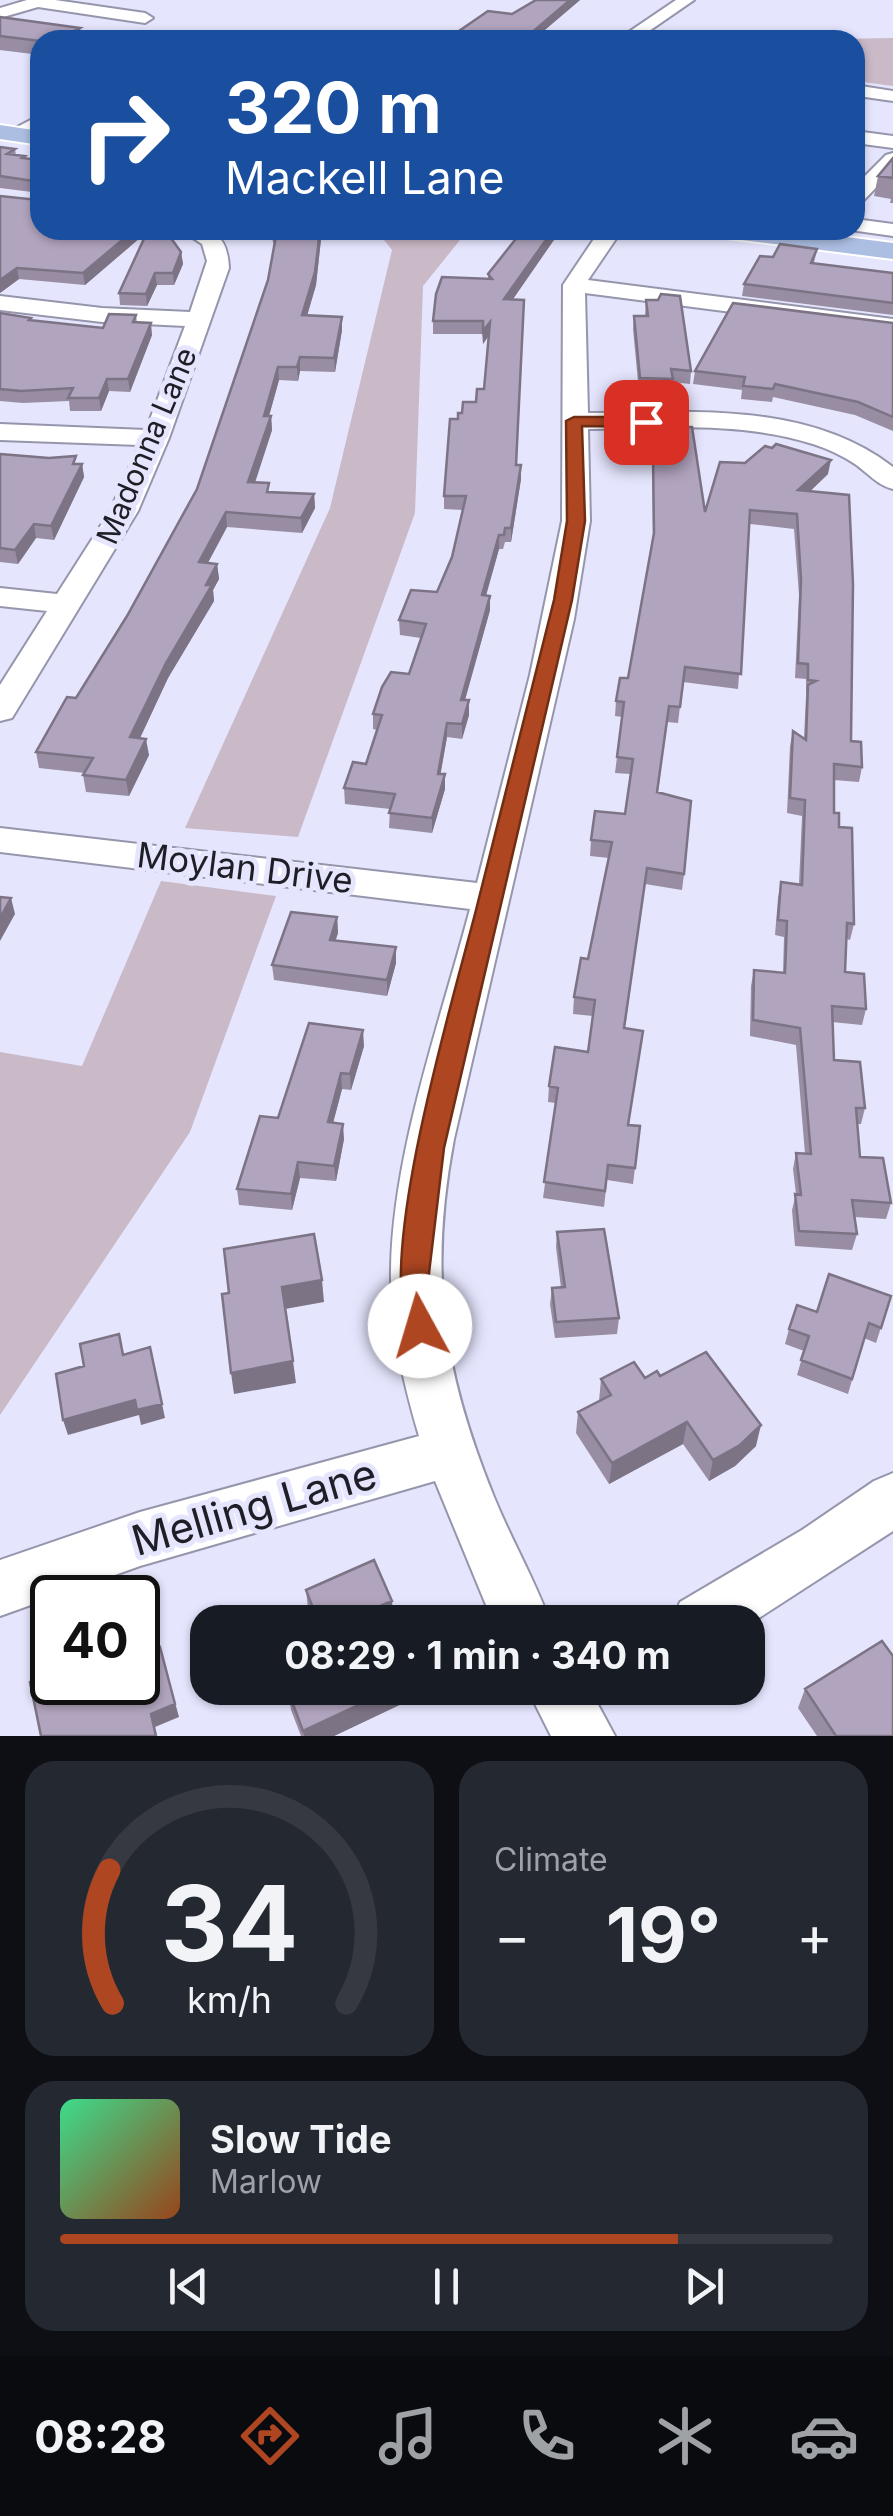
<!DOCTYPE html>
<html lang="en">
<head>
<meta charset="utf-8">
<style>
  body { margin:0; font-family:Inter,sans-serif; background:#242831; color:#f1f3f6; height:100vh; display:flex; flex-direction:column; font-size:38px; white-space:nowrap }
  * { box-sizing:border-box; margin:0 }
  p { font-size:32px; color:#9ea1a6 }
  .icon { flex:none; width:55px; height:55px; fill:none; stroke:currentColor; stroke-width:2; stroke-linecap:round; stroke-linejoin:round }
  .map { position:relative; height:1736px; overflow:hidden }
  .details { display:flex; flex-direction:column; gap:25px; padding:25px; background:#0d0f14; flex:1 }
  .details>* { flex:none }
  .top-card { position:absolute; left:30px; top:30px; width:835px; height:210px; border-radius:30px; box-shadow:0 2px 8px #0004; background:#1a4fa0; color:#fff; overflow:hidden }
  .speed { position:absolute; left:30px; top:1575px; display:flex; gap:20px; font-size:50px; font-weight:700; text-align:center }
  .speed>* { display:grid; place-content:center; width:130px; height:130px; border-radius:50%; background:#171b24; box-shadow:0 2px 8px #0004; line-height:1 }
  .speed .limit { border:5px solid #111; border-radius:15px; background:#fff; color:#111 }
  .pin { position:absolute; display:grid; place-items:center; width:85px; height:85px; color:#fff; margin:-42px; border-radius:20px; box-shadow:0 5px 15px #0006 }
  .me { position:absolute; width:110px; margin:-55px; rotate:354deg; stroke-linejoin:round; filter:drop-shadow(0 0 8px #0008) }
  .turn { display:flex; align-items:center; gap:35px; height:210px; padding:0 30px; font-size:45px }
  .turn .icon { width:130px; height:130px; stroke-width:2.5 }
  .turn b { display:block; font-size:70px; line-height:85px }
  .big { font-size:75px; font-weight:700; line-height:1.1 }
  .details .tile { flex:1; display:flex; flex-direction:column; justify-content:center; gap:15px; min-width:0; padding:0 35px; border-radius:30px; background:#242831 }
  .details .dial { align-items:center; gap:0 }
  .dial svg { height:260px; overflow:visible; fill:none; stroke:#363941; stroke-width:7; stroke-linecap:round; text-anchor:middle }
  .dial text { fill:#f1f3f6; stroke:none }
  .song { display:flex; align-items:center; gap:30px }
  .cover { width:120px; height:120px; border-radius:15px; background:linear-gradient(135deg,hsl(150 70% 55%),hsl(20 70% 35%)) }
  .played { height:10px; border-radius:5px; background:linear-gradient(90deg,#ad4621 80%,#363941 80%) }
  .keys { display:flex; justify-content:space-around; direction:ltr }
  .heat { display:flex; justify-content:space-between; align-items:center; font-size:55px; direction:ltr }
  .details .tiles { flex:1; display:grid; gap:25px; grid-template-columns:1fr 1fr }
  .tile:last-child { grid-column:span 2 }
  .trip { position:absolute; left:190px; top:1605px; width:575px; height:100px; border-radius:30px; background:#171b24; box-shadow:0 2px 8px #0004; font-weight:700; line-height:100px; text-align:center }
  .tab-bar { display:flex; height:160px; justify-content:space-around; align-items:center; background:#090b0e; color:#9ea1a6 }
  .tab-bar .icon { width:70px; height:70px }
  .tab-bar .current { color:#ad4621 }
  .tab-bar b { font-size:45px; color:#f1f3f6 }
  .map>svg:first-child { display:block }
</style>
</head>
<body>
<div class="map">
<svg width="893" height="1736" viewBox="0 0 893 1736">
  <rect width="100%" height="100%" fill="#e5e5fe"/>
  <!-- green -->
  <path fill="#cab9c7" d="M 893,38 L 893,86 L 855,81 L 855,40 L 790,40 Z
    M 376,230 L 468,230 L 423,286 L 415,513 L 298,837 L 185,828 L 330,508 L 392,250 Z
    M 161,881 L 276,896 L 190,1132 L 0,1415 L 0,1052 L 82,1066 Z"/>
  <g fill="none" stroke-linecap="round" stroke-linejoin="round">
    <defs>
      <path id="minor" d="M 27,0 L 55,0 L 145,13 L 153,18 L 145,23 L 38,7 L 0,18 L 0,8 Z
        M 676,0 L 694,0 L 636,40 L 617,40 Z
        M 217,35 L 237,35 L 245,40 L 209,40 Z
        M 861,86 L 893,91 L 893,101 L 865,97 L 855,101 L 855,87 Z
        M 40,115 L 40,128 L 13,140 L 4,134 Z
        M 855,131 L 893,136 L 893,148 L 855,143 Z
        M 893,153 L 893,170 L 862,202 L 855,204 L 855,186 L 886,155 Z
        M 855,219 L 893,224 L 893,236 L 850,230 L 855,230 Z
        M 181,230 C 213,230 227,232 229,268 L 169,438 L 138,511 L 12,718 L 0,721 L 0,685 L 47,611 L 0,606 L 0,588 L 57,594 L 110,511 L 139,445 L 0,440 L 0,424 L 146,430 L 185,326 L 102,322 L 0,310 L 0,296 L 102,308 L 190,312 L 207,261 L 202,244 Z
        M 600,230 L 622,230 L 588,280 L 893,319 L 893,333 L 585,293 L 588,413 C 690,412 808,401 893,467 L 893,489 C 877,485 868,473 855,464 C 843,456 826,448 813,444 C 741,421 662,428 588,429 L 590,521 L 574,619 L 454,1139 C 428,1275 443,1371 494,1497 C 511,1539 535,1580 550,1622 L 493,1622 L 435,1481 L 140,1566 L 0,1616 L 0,1560 L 140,1512 L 419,1436 C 403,1382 390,1326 391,1269 C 393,1151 440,1023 470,909 L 0,852 L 0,828 L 477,883 L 530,675 L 562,521 L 563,285 Z
        M 893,1473 L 893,1531 L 748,1625 L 672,1622 L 680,1602 L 802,1530 L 874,1481 Z
        M 527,1688 L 589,1688 L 615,1736 L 551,1736 Z"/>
      <path id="major" d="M 0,125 L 40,131 L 40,145 L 0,139 Z
        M 713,230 L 791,230 L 893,243 L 893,259 L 726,238 Z"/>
    </defs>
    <!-- minor casing -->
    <use href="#minor" stroke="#9595ac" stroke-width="4"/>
    <!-- major casing -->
    <use href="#major" stroke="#fff" stroke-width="4"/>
    <!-- minor -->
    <use href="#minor" fill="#fff" fill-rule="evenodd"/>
    <!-- major -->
    <use href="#major" fill="#acbfe3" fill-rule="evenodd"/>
  </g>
  <!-- wall -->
  <path fill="#988da3" d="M 536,0 L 580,0 L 533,40 L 459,40 L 459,31 L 512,14 Z
    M 0,17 L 80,28 L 82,40 L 40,40 L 40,55 L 0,50 Z
    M 0,147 L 15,149 L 16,155 L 26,158 L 40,160 L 40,193 L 0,188 Z
    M 893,158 L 893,203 L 890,203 L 891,199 L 874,196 L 878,176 Z
    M 0,196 L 165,230 L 181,252 L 183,264 L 174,285 L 157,285 L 147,306 L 120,305 L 119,293 L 147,232 L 85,285 L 19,279 L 0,293 Z
    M 268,230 L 322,230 L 316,285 L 307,316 L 342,330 L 335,372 L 300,371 L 298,381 L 279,380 L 269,416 L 271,416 L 272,430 L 255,483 L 270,492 L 314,494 L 315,508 L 302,533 L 227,527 L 208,563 L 217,564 L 219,579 L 213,590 L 214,601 L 168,678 L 140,738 L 149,755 L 129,796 L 86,792 L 83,775 L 85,773 L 39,768 L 36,752 L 76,698 L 127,616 L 197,489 L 268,280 L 274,244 Z
    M 558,234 L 513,299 L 516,465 L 521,479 L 511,542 L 505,542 L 503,549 L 499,549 L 486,596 L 490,610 L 465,700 L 469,700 L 469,715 L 462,739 L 447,737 L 440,774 L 445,774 L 445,789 L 432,833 L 389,828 L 390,809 L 345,804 L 344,788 L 366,764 L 377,730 L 373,729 L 373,714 L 409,674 L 421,638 L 400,635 L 399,620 L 437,592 L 452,557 L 463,510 L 444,509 L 444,496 L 458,419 L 462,413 L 476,402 L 484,389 L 489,335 L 483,344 L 482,334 L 433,334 L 433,321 L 488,279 L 488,274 Z
    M 817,249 L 814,263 L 893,273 L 893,315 L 742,296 L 744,284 L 773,257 Z
    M 646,300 L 691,371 L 690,384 L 673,382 L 672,392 L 639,392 L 633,329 L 634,316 L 645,316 Z
    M 0,313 L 31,318 L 32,321 L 103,328 L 136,315 L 137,323 L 152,335 L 130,392 L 109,391 L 101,411 L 70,411 L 69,401 L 23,403 L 0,401 Z
    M 893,323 L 893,431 L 855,415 L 773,397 L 772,402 L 741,399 L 742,390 L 693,384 L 695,371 Z
    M 660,427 L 705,512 L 828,474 L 810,491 L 851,741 L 862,767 L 859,782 L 834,780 L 834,813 L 839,827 L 854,924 L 850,940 L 847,939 L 845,972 L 866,1009 L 862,1025 L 832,1022 L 834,1060 L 865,1108 L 861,1124 L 857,1124 L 860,1157 L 891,1203 L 886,1219 L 854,1217 L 857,1234 L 852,1250 L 795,1246 L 792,1210 L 796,1194 L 793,1169 L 796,1153 L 805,1154 L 796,1045 L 750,1036 L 751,986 L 754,970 L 783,973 L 784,937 L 775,935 L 778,898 L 781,882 L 799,884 L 802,816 L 787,813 L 790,746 L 793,731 L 804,738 L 806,696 L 806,679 L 795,678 L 799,595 L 794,529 L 750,524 L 738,689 L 683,682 L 678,723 L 667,722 L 658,792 L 684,874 L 682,890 L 645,884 L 625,1028 L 629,1125 L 640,1126 L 633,1184 L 607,1180 L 604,1207 L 543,1198 L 556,1103 L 548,1102 L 549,1086 L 588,1052 L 593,1016 L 573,1014 L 574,997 L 588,959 L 609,858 L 590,856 L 591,840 L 625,814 L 630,774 L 615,773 L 622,717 L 615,716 L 616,701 L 628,678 L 653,541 L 652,465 L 653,451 L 660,451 L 658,440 Z
    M 0,454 L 82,464 L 84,477 L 54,540 L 36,538 L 18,564 L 0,562 Z
    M 337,917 L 338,933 L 335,940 L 396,947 L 396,963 L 387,996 L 274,980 L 272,965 Z
    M 364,1046 L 351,1090 L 342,1089 L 333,1123 L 344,1139 L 336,1181 L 300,1178 L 292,1210 L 239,1205 L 237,1189 L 278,1118 Z
    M 557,1232 L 619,1318 L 617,1334 L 555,1338 L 550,1304 L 552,1288 L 561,1288 L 556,1247 Z
    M 891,1296 L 876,1343 L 864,1338 L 848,1394 L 797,1375 L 804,1351 L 785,1344 L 789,1329 L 817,1312 Z
    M 660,1376 L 756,1446 L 735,1466 L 709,1481 L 683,1444 L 609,1484 L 576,1433 L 578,1412 L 599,1401 L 601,1379 Z
    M 306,1590 L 392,1601 L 393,1621 L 314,1622 L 308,1609 Z
    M 805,1689 L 893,1736 L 817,1736 L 798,1708 Z
    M 288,1691 L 410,1700 L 334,1736 L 301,1736 L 291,1710 Z"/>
  <!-- shaded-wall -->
  <path fill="#7c7385" d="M 570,0 L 580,0 L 533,40 L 523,40 Z
    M 80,28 L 82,40 L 56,40 Z
    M 134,230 L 149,230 L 85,285 L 83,273 Z
    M 320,230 L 322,230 L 316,285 L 303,329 L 302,315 Z
    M 553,230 L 558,230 L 558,234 L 504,312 L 504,299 Z
    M 181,252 L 183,264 L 174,285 L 173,273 Z
    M 17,268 L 19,279 L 0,293 L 0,280 Z
    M 155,273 L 157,285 L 147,306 L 146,294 Z
    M 342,317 L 342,330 L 335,372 L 334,358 Z
    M 490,322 L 490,334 L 483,344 L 483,331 Z
    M 151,323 L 152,335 L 130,392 L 128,379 Z
    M 300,357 L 300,371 L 298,381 L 297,367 Z
    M 278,367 L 279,380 L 265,430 L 264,416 Z
    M 107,379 L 109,391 L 101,411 L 99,398 Z
    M 271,416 L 272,430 L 250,497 L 248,482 Z
    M 831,460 L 828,474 L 796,505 L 798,490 Z
    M 82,464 L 84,477 L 54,540 L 51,526 Z
    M 521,465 L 521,479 L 511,542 L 511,528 Z
    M 314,494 L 315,508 L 302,533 L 301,518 Z
    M 226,512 L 227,527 L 200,577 L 199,562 Z
    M 34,524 L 36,538 L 18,564 L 15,550 Z
    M 499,535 L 499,549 L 482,609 L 482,595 Z
    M 217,564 L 219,579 L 213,590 L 214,601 L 168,678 L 133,753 L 130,737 L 166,663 Z
    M 490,596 L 490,610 L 461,714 L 461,700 Z
    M 469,700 L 469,715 L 462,739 L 462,724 Z
    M 447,723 L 447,737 L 438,789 L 438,774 Z
    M 146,739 L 149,755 L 129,796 L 126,780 Z
    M 445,774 L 445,789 L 432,833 L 432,818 Z
    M 11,898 L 15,914 L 0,941 L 0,918 Z
    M 337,917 L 338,933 L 331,955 L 330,940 Z
    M 396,947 L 396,963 L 387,996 L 387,980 Z
    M 363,1030 L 364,1046 L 351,1090 L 350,1074 Z
    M 341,1073 L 342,1089 L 329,1138 L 328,1122 Z
    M 343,1124 L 344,1139 L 336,1181 L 334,1166 Z
    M 298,1162 L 300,1178 L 292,1210 L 291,1194 Z
    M 322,1280 L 324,1302 L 285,1309 L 282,1287 Z
    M 150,1347 L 165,1418 L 141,1425 L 139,1415 L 68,1435 L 63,1420 Z
    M 293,1361 L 296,1383 L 234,1394 L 231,1373 Z
    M 687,1422 L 683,1444 L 609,1484 L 612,1463 Z
    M 761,1425 L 756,1446 L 735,1466 L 709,1481 L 713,1460 Z
    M 392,1601 L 393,1621 L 388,1622 L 379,1622 L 378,1607 Z
    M 160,1647 L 179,1717 L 155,1727 L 151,1714 Z
    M 395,1688 L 409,1688 L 410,1700 L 334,1736 L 304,1736 L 303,1731 Z"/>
  <!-- building -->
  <path fill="#b1a4be" stroke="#7c7385" stroke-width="2.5" d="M 536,0 L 570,0 L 523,40 L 459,31 L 488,11 L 512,14 Z
    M 0,17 L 80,28 L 56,40 L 40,41 L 0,36 Z
    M 209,37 L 236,40 L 208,40 Z
    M 0,147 L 15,149 L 7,154 L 25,156 L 22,158 L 40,160 L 40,182 L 0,176 Z
    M 893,158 L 893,178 L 878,176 Z
    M 0,196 L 38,200 L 40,198 L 40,230 L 134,230 L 83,273 L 17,268 L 0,280 Z
    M 148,230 L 165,230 L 181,252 L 173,273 L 155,273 L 146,294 L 119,293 Z
    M 273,230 L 320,230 L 315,272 L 302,315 L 342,317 L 334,358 L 300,357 L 297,367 L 278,367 L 264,416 L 271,416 L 248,482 L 269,483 L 267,492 L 314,494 L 301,518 L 226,512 L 199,562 L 217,564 L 206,585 L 212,585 L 166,663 L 130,737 L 146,739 L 126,780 L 83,775 L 93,758 L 36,752 L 67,697 L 76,698 L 127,616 L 197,489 L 268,280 L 276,236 Z
    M 523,230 L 553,230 L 504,299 L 524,300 L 516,465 L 521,465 L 511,528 L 505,528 L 504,535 L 499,535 L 482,595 L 490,596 L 461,700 L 469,700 L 462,724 L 447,723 L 438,774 L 445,774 L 432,818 L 389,813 L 395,794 L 344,788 L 353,762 L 366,764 L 382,715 L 373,714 L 382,687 L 391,672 L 409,674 L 426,624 L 399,620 L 411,590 L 437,592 L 452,557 L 466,496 L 444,496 L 450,419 L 458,419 L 458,413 L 462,413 L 463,402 L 476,402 L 477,389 L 484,389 L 490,322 L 483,331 L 483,321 L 433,321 L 436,294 L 442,277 L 492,279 L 488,274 Z
    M 780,244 L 817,249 L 811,263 L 893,273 L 893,303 L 744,284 L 760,256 L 773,257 Z
    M 661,294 L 680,296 L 691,371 L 671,369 L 673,379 L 640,378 L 634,316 L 648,316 L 646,300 L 658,300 Z
    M 733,303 L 893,323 L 893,417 L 858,402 L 775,384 L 773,389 L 743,386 L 745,377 L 695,371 Z
    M 0,313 L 31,318 L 29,320 L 103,328 L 109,314 L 136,315 L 133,322 L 151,323 L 128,379 L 107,379 L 99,398 L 68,398 L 73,388 L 21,391 L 0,389 Z
    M 660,427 L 692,427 L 705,512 L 720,462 L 745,463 L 765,446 L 772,448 L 776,444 L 831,460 L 798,490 L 849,495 L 853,584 L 851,741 L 861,742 L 862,767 L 834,764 L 834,813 L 839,813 L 839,827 L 852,828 L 854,924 L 847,923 L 845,972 L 864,974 L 866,1009 L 832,1006 L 834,1060 L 860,1062 L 865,1108 L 856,1108 L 860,1157 L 883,1158 L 891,1203 L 852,1200 L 857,1234 L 799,1231 L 795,1194 L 801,1195 L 796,1153 L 811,1154 L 800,1028 L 753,1020 L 754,970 L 785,973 L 787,921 L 778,920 L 781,882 L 802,885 L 805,800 L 790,798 L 793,731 L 806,740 L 808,685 L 816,681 L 808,680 L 808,664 L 798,663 L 801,580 L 797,514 L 750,510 L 741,674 L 685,667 L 680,707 L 669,706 L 657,792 L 691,801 L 684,874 L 647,868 L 641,910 L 624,1028 L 643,1031 L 628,1125 L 640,1126 L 635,1168 L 608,1165 L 605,1191 L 544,1182 L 558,1088 L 549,1086 L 555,1047 L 588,1052 L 595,1000 L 574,997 L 581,958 L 588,959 L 612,842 L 591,840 L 595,811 L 625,814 L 633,759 L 617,757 L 624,702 L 616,701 L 620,678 L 628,678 L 654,533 L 653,451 L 663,451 Z
    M 0,454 L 49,458 L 76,456 L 73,464 L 82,464 L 51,526 L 34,524 L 15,550 L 0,548 Z
    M 0,897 L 11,898 L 0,918 Z
    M 291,912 L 337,917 L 330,940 L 396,947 L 387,980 L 272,965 Z
    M 309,1023 L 363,1030 L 350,1074 L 341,1073 L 328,1122 L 343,1124 L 334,1166 L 298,1162 L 291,1194 L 237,1189 L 260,1116 L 278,1118 Z
    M 604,1229 L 619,1318 L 556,1322 L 552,1288 L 565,1287 L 557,1232 Z
    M 314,1234 L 322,1280 L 282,1287 L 293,1361 L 231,1373 L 222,1294 L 229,1293 L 224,1249 Z
    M 829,1274 L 891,1296 L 881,1328 L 869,1323 L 852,1379 L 801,1360 L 809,1336 L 789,1329 L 797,1305 L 817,1312 Z
    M 119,1334 L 123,1355 L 150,1347 L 162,1404 L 137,1410 L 135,1400 L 63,1420 L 56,1374 L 84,1366 L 80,1344 Z
    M 706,1352 L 761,1425 L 740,1445 L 713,1460 L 687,1422 L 612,1463 L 578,1412 L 611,1395 L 601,1379 L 634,1362 L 645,1378 L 657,1371 L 660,1376 Z
    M 374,1560 L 392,1601 L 378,1607 L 385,1622 L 315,1622 L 318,1621 L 306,1590 Z
    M 882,1641 L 893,1656 L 893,1736 L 836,1736 L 805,1689 Z
    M 160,1647 L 175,1704 L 151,1714 L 156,1736 L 41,1736 L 30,1682 L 52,1674 L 52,1682 L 138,1682 L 138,1656 Z
    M 295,1688 L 395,1688 L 303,1731 L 288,1691 Z"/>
  <!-- route -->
  <path fill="#ad4621" stroke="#702e15" stroke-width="2.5" d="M 574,417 L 646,417 L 654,422 L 646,427 L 582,426 L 585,521 L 572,600 L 444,1148 L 429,1273 L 435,1326 L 431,1335 L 420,1339 L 410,1335 C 374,1260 454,997 476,910 C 502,807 528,703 554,600 L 567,521 L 566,421 Z"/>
  <g text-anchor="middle" stroke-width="10" stroke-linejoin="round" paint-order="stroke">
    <!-- far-street labels -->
    <g font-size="30" fill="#1e1e26" stroke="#e5e5fe">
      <text transform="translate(147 446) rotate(-67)" y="10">Madonna Lane</text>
    </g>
    <!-- street labels -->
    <g font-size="35" fill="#1e1e26" stroke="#e5e5fe">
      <text transform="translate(245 868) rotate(7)" y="12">Moylan Drive</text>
    </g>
    <!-- near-street labels -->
    <g font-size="42" fill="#1e1e26" stroke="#e5e5fe">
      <text transform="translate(254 1507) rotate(-16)" y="15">Melling Lane</text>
    </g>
  </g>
</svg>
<div class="speed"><div class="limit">40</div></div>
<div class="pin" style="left:646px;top:422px;background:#d93025"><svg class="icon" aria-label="arrive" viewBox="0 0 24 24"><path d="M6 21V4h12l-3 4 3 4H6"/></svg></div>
<svg class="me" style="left:420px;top:1326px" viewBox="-20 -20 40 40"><circle r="19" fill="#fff"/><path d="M0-13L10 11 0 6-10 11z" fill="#ad4621"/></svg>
<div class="trip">08:29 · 1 min · 340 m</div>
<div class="top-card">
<div class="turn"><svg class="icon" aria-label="right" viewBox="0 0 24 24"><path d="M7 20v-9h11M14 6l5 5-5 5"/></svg><div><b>320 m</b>Mackell Lane</div></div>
</div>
</div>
<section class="details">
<div class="tiles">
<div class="tile dial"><svg viewBox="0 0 100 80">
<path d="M14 69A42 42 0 1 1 86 69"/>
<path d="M14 69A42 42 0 0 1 13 28" stroke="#ad4621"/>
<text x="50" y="56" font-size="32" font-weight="700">34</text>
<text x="50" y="72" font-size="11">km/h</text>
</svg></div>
<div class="tile"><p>Climate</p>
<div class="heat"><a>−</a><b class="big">19°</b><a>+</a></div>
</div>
<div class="tile">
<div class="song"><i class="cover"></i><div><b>Slow Tide</b><p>Marlow</p></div></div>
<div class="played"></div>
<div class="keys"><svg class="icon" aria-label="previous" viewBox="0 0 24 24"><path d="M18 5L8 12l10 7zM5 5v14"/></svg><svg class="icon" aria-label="pause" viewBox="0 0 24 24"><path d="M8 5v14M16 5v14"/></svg><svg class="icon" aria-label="next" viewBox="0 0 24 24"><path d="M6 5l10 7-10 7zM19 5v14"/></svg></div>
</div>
</div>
</section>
<nav class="tab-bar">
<b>08:28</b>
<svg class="icon current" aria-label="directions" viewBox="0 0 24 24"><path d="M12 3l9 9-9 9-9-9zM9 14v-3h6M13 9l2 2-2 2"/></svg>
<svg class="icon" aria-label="music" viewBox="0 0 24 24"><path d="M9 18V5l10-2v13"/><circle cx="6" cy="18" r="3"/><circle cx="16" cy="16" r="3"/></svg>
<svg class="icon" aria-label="phone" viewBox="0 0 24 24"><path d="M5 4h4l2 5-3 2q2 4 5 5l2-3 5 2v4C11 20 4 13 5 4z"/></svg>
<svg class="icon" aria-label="climate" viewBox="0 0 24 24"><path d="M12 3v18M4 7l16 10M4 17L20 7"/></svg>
<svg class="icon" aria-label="car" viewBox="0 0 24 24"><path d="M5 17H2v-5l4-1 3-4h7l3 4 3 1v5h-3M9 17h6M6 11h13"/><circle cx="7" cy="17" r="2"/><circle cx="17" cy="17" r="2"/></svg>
</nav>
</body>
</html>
